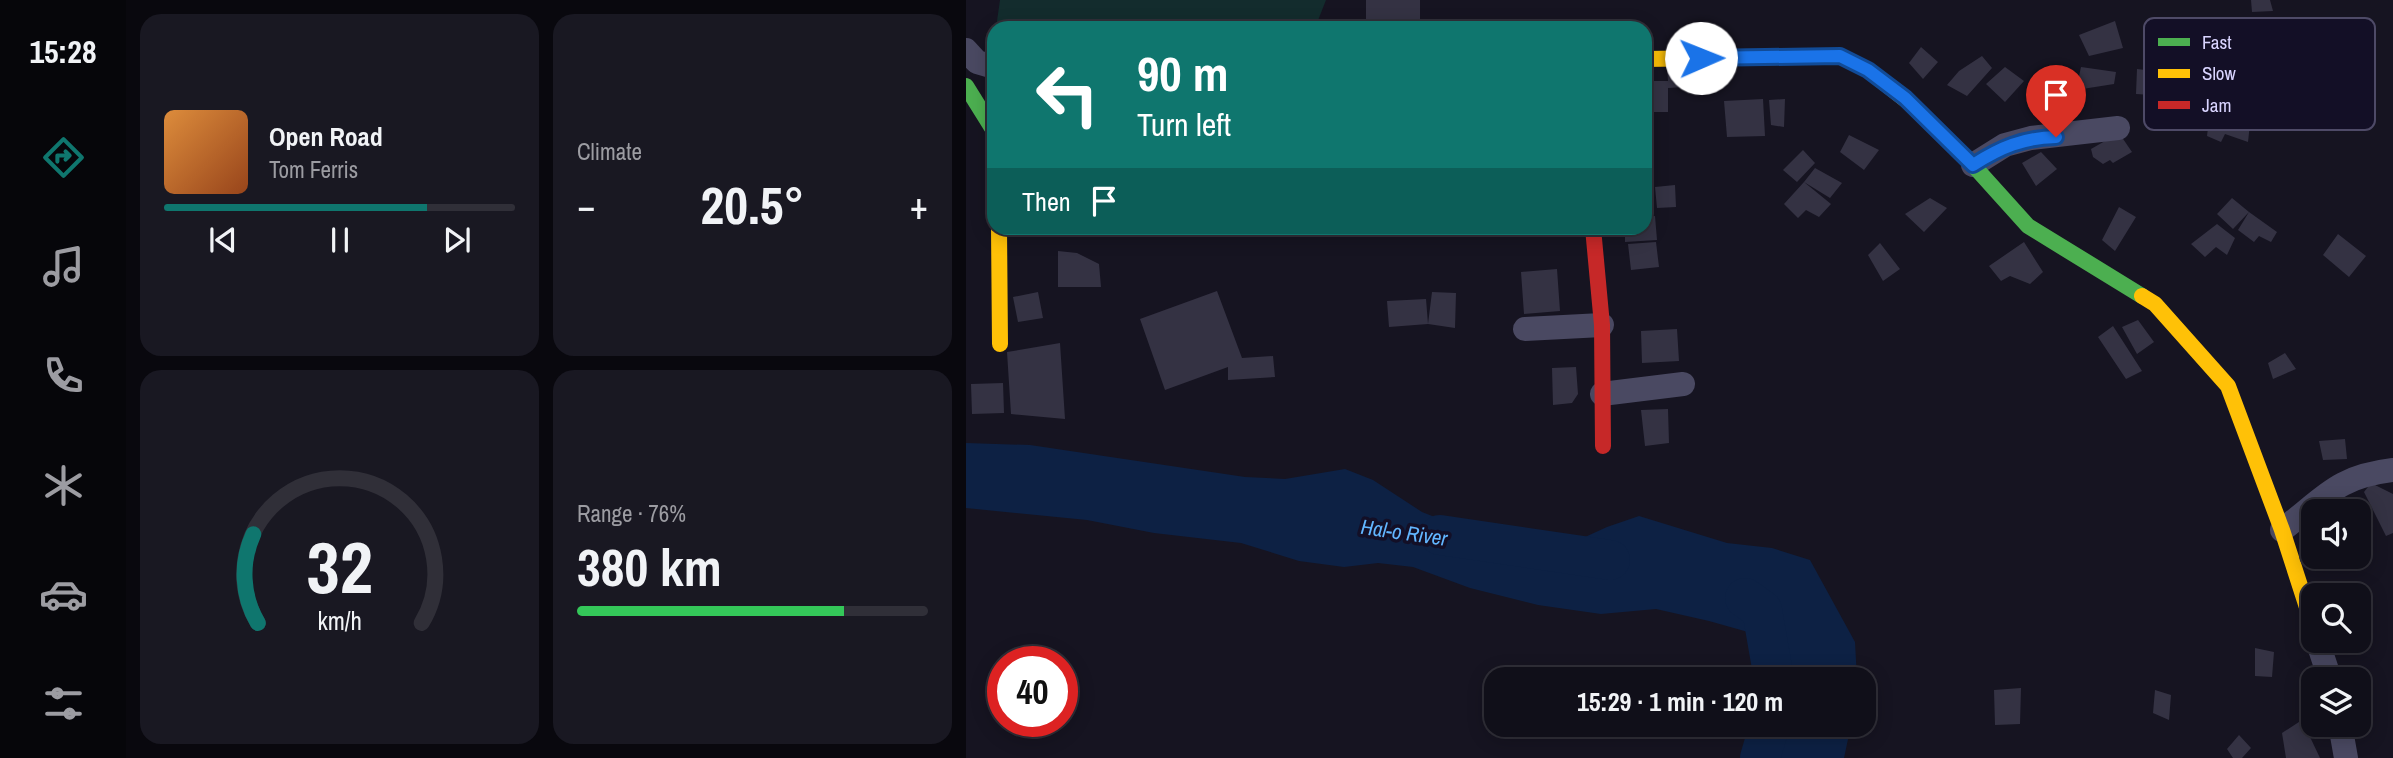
<!DOCTYPE html>
<html lang="en">
<head>
<meta charset="utf-8">
<style>
  body { margin:0; font-family:"Archivo Narrow",sans-serif; background:#191822; color:#f1f3f6; height:100vh; display:flex; flex-direction:column; font-size:26px; white-space:nowrap }
  * { box-sizing:border-box; margin:0 }
  p { font-size:23px; color:#9c9ca2 }
  .icon { flex:none; width:38px; height:38px; fill:none; stroke:currentColor; stroke-width:2; stroke-linecap:round; stroke-linejoin:round }
  .map { position:relative; flex:1; overflow:hidden }
  .panel { display:flex; flex-direction:column; gap:14px; padding:14px; background:#09080e; width:840px }
  .panel>* { flex:none }
  .banner { position:absolute; left:21px; top:21px; width:665px; height:214px; border-radius:21px; box-shadow:0 4px 18px #0003,0 0 0 2px #302f38; background:#0f766e; color:#fff; overflow:hidden }
  .controls { position:absolute; left:1335px; top:499px; display:grid; gap:14px }
  .controls a { display:grid; place-items:center; width:70px; height:70px; border-radius:14px; background:#100f19; box-shadow:0 4px 18px #0003,0 0 0 2px #302f38; font-size:35px }
  .speed { position:absolute; left:21px; top:646px; display:flex; gap:14px; font-size:35px; font-weight:700; text-align:center }
  .speed>* { display:grid; place-content:center; width:91px; height:91px; border-radius:50%; background:#100f19; box-shadow:0 4px 18px #0003,0 0 0 2px #302f38; line-height:1 }
  .speed .limit { border:10px solid #d22; background:#fff; color:#111 }
  .pin { position:absolute; display:grid; place-items:center; width:60px; height:60px; color:#fff; margin:-72px -30px; border-radius:50% 50% 50% 0; rotate:-45deg; box-shadow:0 0 7px #0007 }
  .pin .icon { rotate:45deg }
  .me { position:absolute; width:77px; margin:-38px; rotate:89deg; stroke-linejoin:round; filter:drop-shadow(0 0 5px #0008) }
  .turn { display:flex; align-items:center; gap:24px; height:147px; padding:0 35px; font-size:32px }
  .turn .icon { width:91px; height:91px; stroke-width:2.5 }
  .turn b { display:block; font-size:49px; line-height:60px }
  .then { display:flex; align-items:center; height:66px; padding:0 35px; background:#0003; gap:14px; font-size:26px }
  .big { font-size:52px; font-weight:700; line-height:1.1 }
  .panel .widget { flex:1; display:flex; flex-direction:column; justify-content:center; gap:10px; min-width:0; padding:0 24px; border-radius:21px; background:#191822 }
  .panel .dial { align-items:center; gap:0 }
  .dial svg { height:182px; overflow:visible; fill:none; stroke:#302f38; stroke-width:7; stroke-linecap:round; text-anchor:middle }
  .dial text { fill:#f1f3f6; stroke:none }
  .song { display:flex; align-items:center; gap:21px }
  .cover { width:84px; height:84px; border-radius:10px; background:linear-gradient(135deg,hsl(30 70% 55%),hsl(20 70% 35%)) }
  .played { height:7px; border-radius:4px; background:linear-gradient(90deg,#0f766e 75%,#302f38 75%) }
  .keys { display:flex; justify-content:space-around; direction:ltr }
  .heat { display:flex; justify-content:space-between; align-items:center; font-size:38px; direction:ltr }
  .charge { height:10px; border-radius:5px; background:linear-gradient(90deg,#34c759 76%,#302f38 0) }
  .panel .tiles { flex:1; display:grid; gap:14px; grid-template-columns:repeat(2,1fr) }
  .trip { position:absolute; left:518px; top:667px; width:392px; height:70px; border-radius:21px; background:#100f19; box-shadow:0 4px 18px #0003,0 0 0 2px #302f38; font-weight:700; line-height:70px; text-align:center }
  main { display:flex; flex:1; min-height:0 }
  .dock { display:flex; flex-direction:column; width:126px; justify-content:space-around; align-items:center; background:#06060a; color:#9c9ca2 }
  .dock .icon { width:49px; height:49px }
  .dock .active { color:#0f766e }
  .dock b { font-size:32px; color:#f1f3f6 }
  .map>svg:first-child { display:block }
</style>
</head>
<body>
<main>
<nav class="dock">
<b>15:28</b>
<svg class="icon active" aria-label="directions" viewBox="0 0 24 24"><path d="M12 3l9 9-9 9-9-9zM9 14v-3h6M13 9l2 2-2 2"/></svg>
<svg class="icon" aria-label="music" viewBox="0 0 24 24"><path d="M9 18V5l10-2v13"/><circle cx="6" cy="18" r="3"/><circle cx="16" cy="16" r="3"/></svg>
<svg class="icon" aria-label="phone" viewBox="0 0 24 24"><path d="M5 4h4l2 5-3 2q2 4 5 5l2-3 5 2v4C11 20 4 13 5 4z"/></svg>
<svg class="icon" aria-label="climate" viewBox="0 0 24 24"><path d="M12 3v18M4 7l16 10M4 17L20 7"/></svg>
<svg class="icon" aria-label="car" viewBox="0 0 24 24"><path d="M5 17H2v-5l4-1 3-4h7l3 4 3 1v5h-3M9 17h6M6 11h13"/><circle cx="7" cy="17" r="2"/><circle cx="17" cy="17" r="2"/></svg>
<svg class="icon" aria-label="filters" viewBox="0 0 24 24"><path d="M4 7h16M4 17h16"/><circle cx="9" cy="7" r="2"/><circle cx="15" cy="17" r="2"/></svg>
</nav>
<section class="panel">
<div class="tiles">
<div class="widget">
<div class="song"><i class="cover"></i><div><b>Open Road</b><p>Tom Ferris</p></div></div>
<div class="played"></div>
<div class="keys"><svg class="icon" aria-label="previous" viewBox="0 0 24 24"><path d="M18 5L8 12l10 7zM5 5v14"/></svg><svg class="icon" aria-label="pause" viewBox="0 0 24 24"><path d="M8 5v14M16 5v14"/></svg><svg class="icon" aria-label="next" viewBox="0 0 24 24"><path d="M6 5l10 7-10 7zM19 5v14"/></svg></div>
</div>
<div class="widget"><p>Climate</p>
<div class="heat"><a>−</a><b class="big">20.5°</b><a>+</a></div>
</div>
<div class="widget dial"><svg viewBox="0 0 100 80">
<path d="M14 69A42 42 0 1 1 86 69"/>
<path d="M14 69A42 42 0 0 1 12 30" stroke="#0f766e"/>
<text x="50" y="56" font-size="32" font-weight="700">32</text>
<text x="50" y="72" font-size="11">km/h</text>
</svg></div>
<div class="widget"><p>Range · 76%</p><b class="big">380 km</b><div class="charge"></div></div>
</div>
</section>
<div class="map">
<svg width="1427" height="758" viewBox="0 0 1427 758">
  <rect width="100%" height="100%" fill="#161421"/>
  <!-- green -->
  <path fill="#132c2d" d="M 34,0 L 360,0 L 349,28 L 30,28 Z"/>
  <!-- water -->
  <path fill="#0d2144" d="M 0,443 L 64,445 L 279,477 L 319,479 L 379,469 L 407,480 L 456,512 L 573,558 L 641,527 L 673,516 L 761,543 L 806,548 L 844,560 L 889,642 L 891,679 L 821,679 L 816,649 L 782,632 L 743,621 L 690,609 L 635,614 L 572,605 L 504,588 L 447,567 L 412,563 L 378,567 L 333,561 L 275,543 L 188,533 L 121,520 L 0,508 Z
    M 818,725 L 885,725 L 878,758 L 807,758 L 806,749 Z"/>
  <g fill="none" stroke-linecap="round" stroke-linejoin="round">
    <!-- river -->
    <path stroke="#0d2144" stroke-width="40" d="M 474,535 L 644,560
      M 779,598 L 796,610 L 808,679
      M 794,758 L 804,724"/>
  </g>
  <!-- building -->
  <path fill="#343243" d="M 400,0 L 454,0 L 454,28 L 400,28 Z
    M 1285,0 L 1304,0 L 1307,11 L 1286,12 Z
    M 1149,21 L 1157,48 L 1123,56 L 1113,35 Z
    M 955,47 L 972,62 L 957,79 L 943,63 Z
    M 1016,56 L 1026,68 L 1001,96 L 981,85 L 993,71 Z
    M 717,66 L 718,87 L 702,88 L 702,112 L 679,112 L 679,81 L 702,81 L 701,67 Z
    M 1039,67 L 1058,81 L 1039,102 L 1020,84 Z
    M 1115,67 L 1150,72 L 1148,84 L 1110,90 Z
    M 1171,69 L 1188,71 L 1186,95 L 1170,94 Z
    M 797,99 L 799,136 L 761,137 L 758,101 Z
    M 819,99 L 818,127 L 805,125 L 803,100 Z
    M 1244,111 L 1260,115 L 1260,122 L 1284,124 L 1282,142 L 1259,134 L 1255,142 L 1241,136 Z
    M 1153,133 L 1166,152 L 1147,163 L 1144,160 L 1137,164 L 1127,157 L 1125,149 Z
    M 883,135 L 913,150 L 898,170 L 874,152 Z
    M 837,150 L 849,163 L 831,182 L 817,170 Z
    M 1075,152 L 1091,169 L 1070,186 L 1056,163 Z
    M 849,168 L 876,183 L 864,198 L 838,182 Z
    M 838,182 L 865,204 L 853,217 L 840,210 L 832,218 L 818,204 Z
    M 709,185 L 710,207 L 691,208 L 689,187 Z
    M 687,188 L 688,208 L 679,209 L 679,189 Z
    M 964,198 L 981,208 L 958,232 L 939,214 Z
    M 1266,198 L 1283,212 L 1267,229 L 1251,214 Z
    M 1153,207 L 1170,217 L 1149,251 L 1136,240 Z
    M 1283,212 L 1311,232 L 1305,242 L 1293,236 L 1288,242 L 1272,230 Z
    M 689,216 L 691,240 L 659,242 L 659,228 L 679,228 L 679,217 Z
    M 1251,224 L 1269,238 L 1261,255 L 1250,247 L 1239,257 L 1225,244 Z
    M 1372,234 L 1400,256 L 1383,277 L 1357,255 Z
    M 690,242 L 693,267 L 665,270 L 662,244 Z
    M 1058,242 L 1077,272 L 1064,284 L 1044,276 L 1035,281 L 1023,266 Z
    M 914,243 L 934,269 L 917,281 L 902,255 Z
    M 92,251 L 111,253 L 133,264 L 135,287 L 92,287 Z
    M 591,269 L 594,311 L 558,314 L 555,272 Z
    M 251,291 L 276,358 L 307,356 L 309,377 L 262,380 L 262,367 L 199,390 L 174,319 Z
    M 72,292 L 77,318 L 52,322 L 47,297 Z
    M 466,292 L 490,293 L 489,328 L 462,324 Z
    M 460,299 L 462,324 L 423,327 L 421,301 Z
    M 1172,320 L 1188,342 L 1171,354 L 1156,327 Z
    M 1147,326 L 1176,371 L 1160,379 L 1132,337 Z
    M 711,329 L 713,361 L 676,363 L 675,331 Z
    M 94,343 L 99,419 L 45,414 L 41,352 Z
    M 1319,353 L 1330,369 L 1307,379 L 1302,363 Z
    M 610,367 L 612,394 L 606,403 L 587,405 L 586,368 Z
    M 37,383 L 38,413 L 6,414 L 5,384 Z
    M 702,409 L 703,443 L 679,446 L 675,410 Z
    M 1379,439 L 1381,459 L 1357,460 L 1353,441 Z
    M 1405,483 L 1427,494 L 1427,533 L 1420,536 L 1398,492 Z
    M 1289,648 L 1308,652 L 1306,677 L 1289,676 Z
    M 1055,688 L 1054,724 L 1029,725 L 1028,690 Z
    M 1189,690 L 1205,695 L 1203,720 L 1187,713 Z
    M 1336,720 L 1354,758 L 1320,758 L 1316,733 Z
    M 1273,735 L 1285,748 L 1276,758 L 1267,758 L 1261,749 Z"/>
  <g fill="none" stroke-linecap="round" stroke-linejoin="round">
    <!-- street -->
    <path stroke="#4a4962" stroke-width="24" d="M 0,50 L 11,62 L 28,67
      M 1007,165 L 1039,145 L 1065,138 L 1152,128
      M 559,329 L 636,325
      M 636,394 L 717,384
      M 1316,530 C 1359,498 1369,477 1427,470
      M 1351,640 L 1364,679
      M 1374,724 L 1380,758"/>
    <!-- fast -->
    <path stroke="#4caf50" stroke-width="16" d="M 0,86 L 28,131
      M 945,104 L 1007,165 L 1062,226 L 1176,296"/>
    <!-- slow -->
    <path stroke="#ffc107" stroke-width="16" d="M 679,59 L 874,56 L 902,70 L 945,104
      M 33,228 L 34,344
      M 1176,296 L 1189,304 L 1262,386 L 1316,530 L 1348,629"/>
    <!-- jam -->
    <path stroke="#c62828" stroke-width="16" d="M 627,228 L 636,325 L 637,446"/>
  </g>
  <g fill="none" stroke-linecap="round" stroke-linejoin="round">
    <defs>
      <path id="route" d="M 735,58 L 874,56 L 902,70 L 939,98 L 1007,165 C 1035,147 1057,138 1090,137"/>
    </defs>
    <!-- route casing -->
    <use href="#route" stroke="#114b97" stroke-width="18"/>
    <!-- route -->
    <use href="#route" stroke="#1a73e8" stroke-width="12"/>
  </g>
  <g text-anchor="middle" stroke-width="7" stroke-linejoin="round" paint-order="stroke">
    <!-- water labels -->
    <g font-size="21" font-style="italic" fill="#62b6ff" stroke="#130f26">
      <text transform="translate(438 533) rotate(8)" y="7">Hal-o River</text>
    </g>
  </g>
  <!-- legend -->
  <rect x="1178" y="18" width="231" height="112" rx="10" fill="#130f26" stroke="#4e4a67" stroke-width="2"/>
  <rect x="1192" y="38" width="32" height="8" fill="#4caf50"/>
  <rect x="1192" y="69" width="32" height="9" fill="#ffc107"/>
  <rect x="1192" y="101" width="32" height="8" fill="#c62828"/>
  <g font-size="19" fill="#d9d4ff">
    <text x="1236" y="49">Fast</text>
    <text x="1236" y="80">Slow</text>
    <text x="1236" y="112">Jam</text>
  </g>
</svg>
<div class="controls">
<a><svg class="icon" aria-label="sound" viewBox="0 0 24 24"><path d="M4 9h4l5-4v14l-5-4H4zM17 9q2 3 0 6"/></svg></a>
<a><svg class="icon" aria-label="search" viewBox="0 0 24 24"><circle cx="10" cy="10" r="6"/><path d="M15 15l6 6"/></svg></a>
<a><svg class="icon" aria-label="layers" viewBox="0 0 24 24"><path d="M12 4l9 5-9 5-9-5zM3 14l9 5 9-5"/></svg></a>
</div>
<div class="speed"><div class="limit">40</div></div>
<div class="pin" style="left:1090px;top:137px;background:#d93025"><svg class="icon" aria-label="arrive" viewBox="0 0 24 24"><path d="M6 21V4h12l-3 4 3 4H6"/></svg></div>
<svg class="me" style="left:735px;top:58px" viewBox="-20 -20 40 40"><circle r="19" fill="#fff"/><path d="M0-13L10 11 0 6-10 11z" fill="#1a73e8"/></svg>
<div class="trip">15:29 · 1 min · 120 m</div>
<div class="banner">
<div class="turn"><svg class="icon" aria-label="left" viewBox="0 0 24 24"><path d="M17 20v-9H6M10 6l-5 5 5 5"/></svg><div><b>90 m</b>Turn left</div></div>
<div class="then">Then<svg class="icon" aria-label="arrive" viewBox="0 0 24 24"><path d="M6 21V4h12l-3 4 3 4H6"/></svg></div>
</div>
</div>
</main>
</body>
</html>
